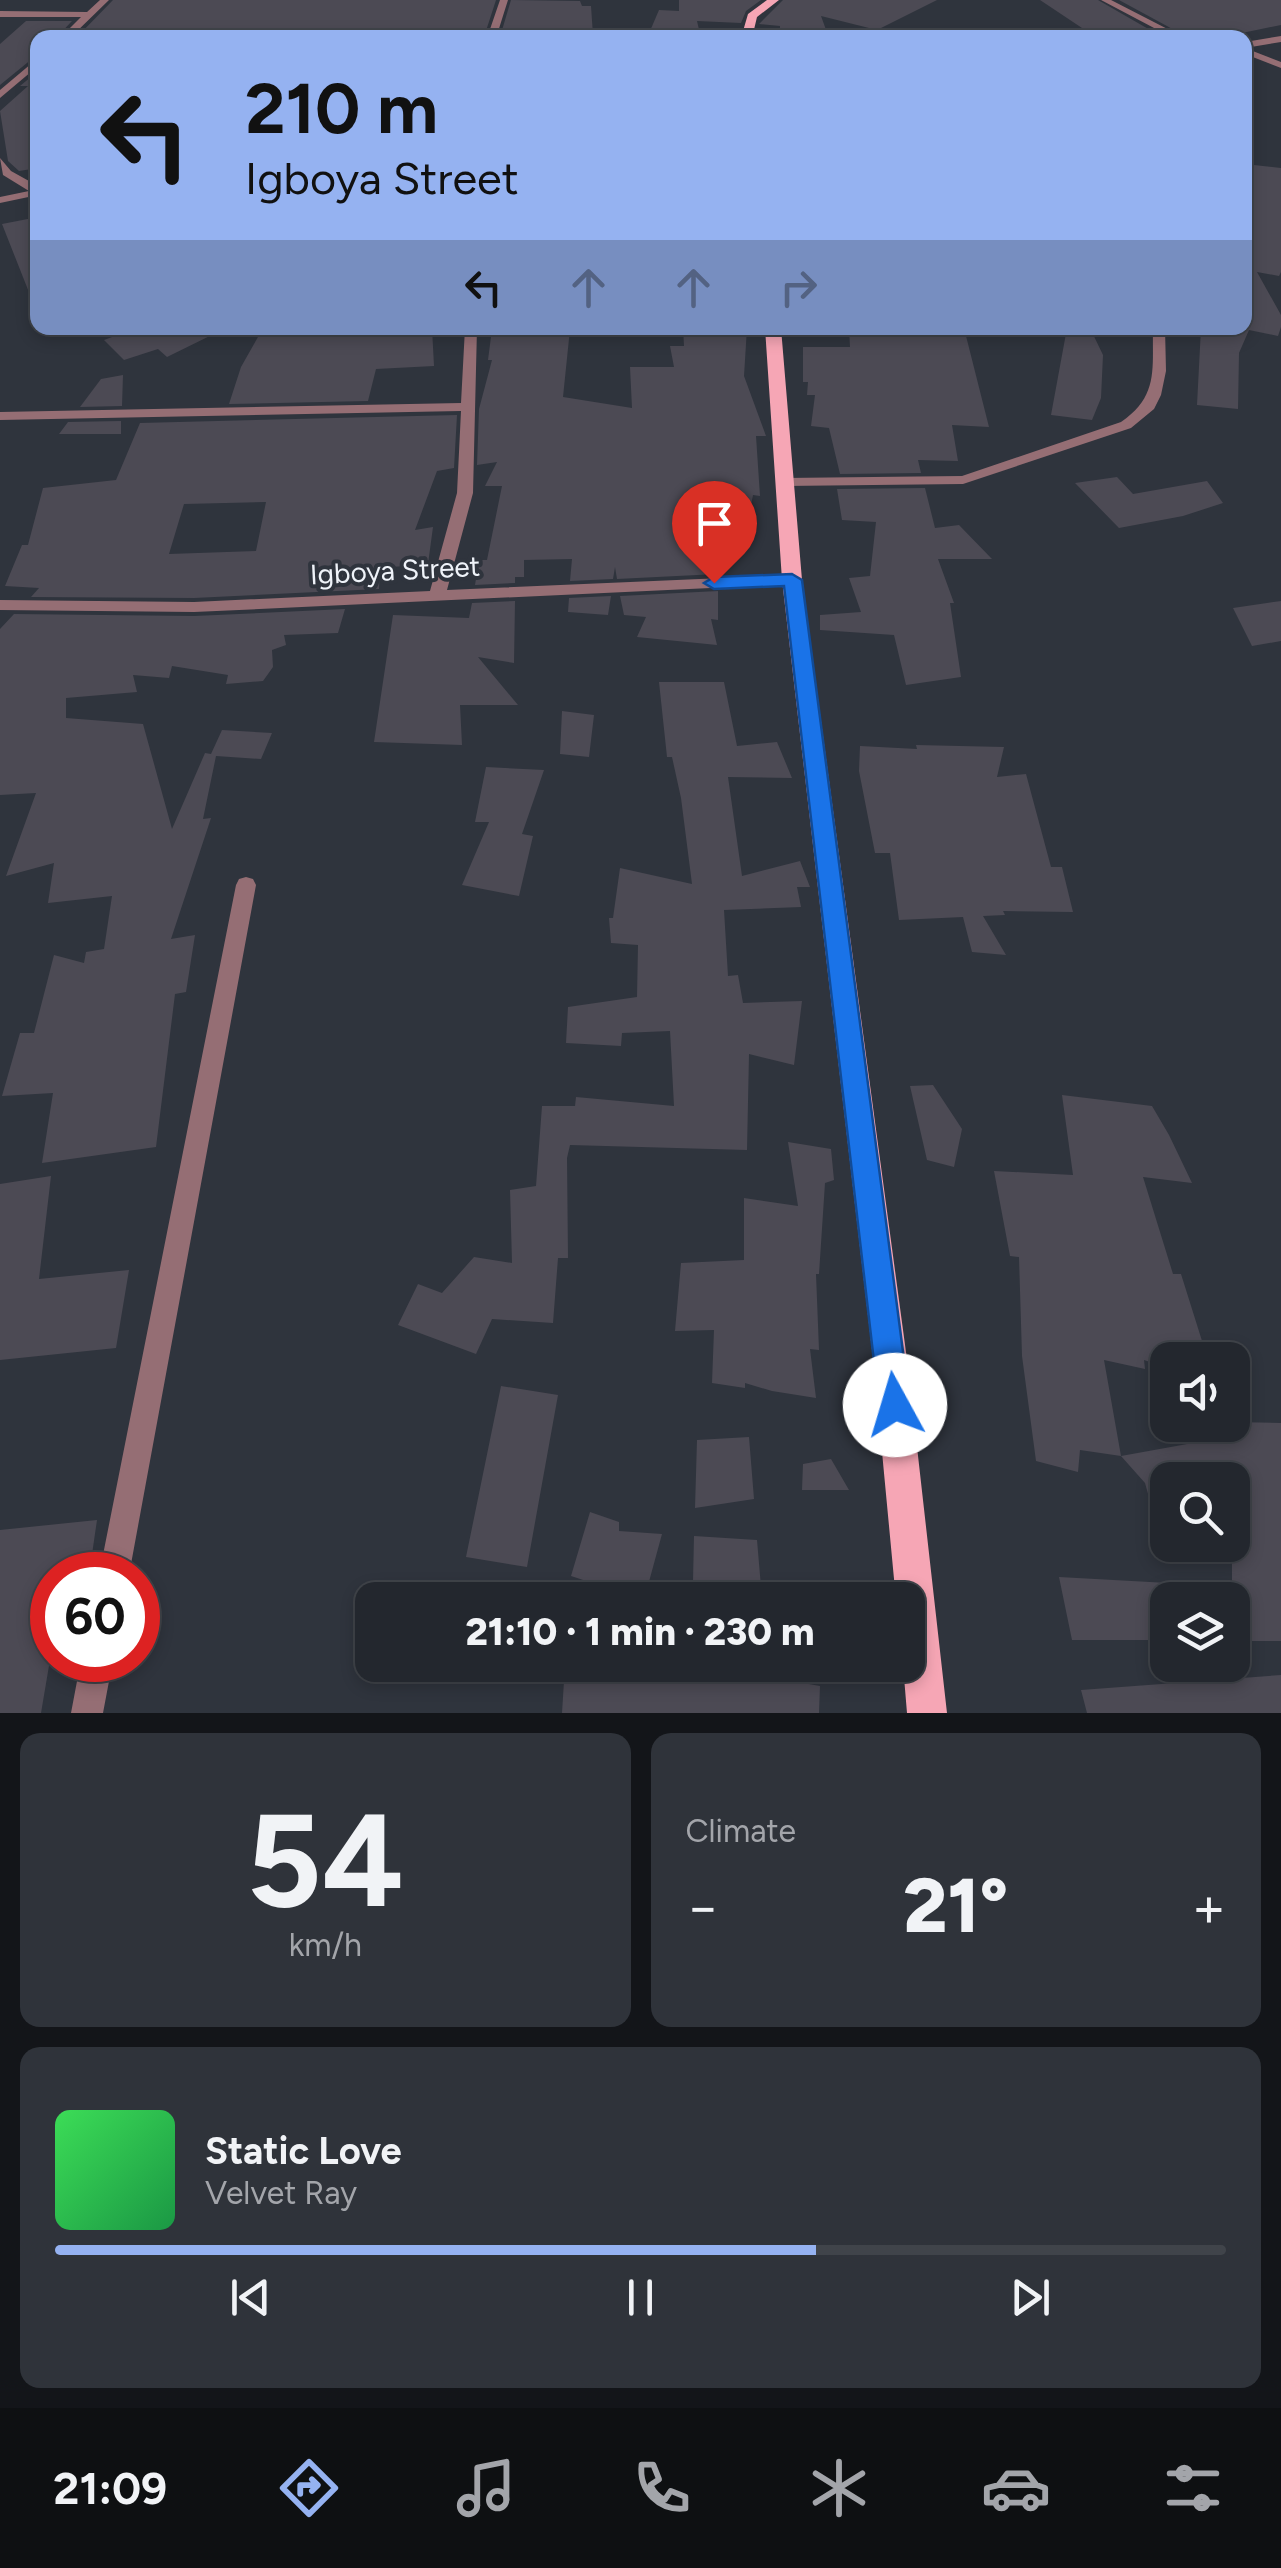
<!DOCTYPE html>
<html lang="en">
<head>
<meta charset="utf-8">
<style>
  body { margin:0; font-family:Figtree,sans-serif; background:#2f333a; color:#f1f3f6; height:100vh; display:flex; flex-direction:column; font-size:38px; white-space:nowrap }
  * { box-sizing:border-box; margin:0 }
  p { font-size:32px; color:#a3a5aa }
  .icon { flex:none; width:55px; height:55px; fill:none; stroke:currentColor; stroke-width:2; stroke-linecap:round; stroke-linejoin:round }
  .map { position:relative; height:1713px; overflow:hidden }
  .details { display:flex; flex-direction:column; gap:20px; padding:20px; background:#131519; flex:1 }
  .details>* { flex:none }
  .top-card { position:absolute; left:30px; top:30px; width:1222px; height:305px; border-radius:20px; box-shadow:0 5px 15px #0003,0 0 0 2px #40444a; background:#95b2f1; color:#111; overflow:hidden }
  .buttons { position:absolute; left:1150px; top:1342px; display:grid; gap:20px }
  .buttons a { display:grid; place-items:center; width:100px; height:100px; border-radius:20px; background:#23272e; box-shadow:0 5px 15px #0003,0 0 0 2px #40444a; font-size:50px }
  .speed { position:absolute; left:30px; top:1552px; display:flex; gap:20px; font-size:50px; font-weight:700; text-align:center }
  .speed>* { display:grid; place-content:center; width:130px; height:130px; border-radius:50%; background:#23272e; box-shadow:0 5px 15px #0003,0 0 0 2px #40444a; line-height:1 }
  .speed .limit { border:15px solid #d22; background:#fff; color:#111 }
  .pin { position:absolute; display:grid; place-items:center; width:85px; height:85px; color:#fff; margin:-102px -42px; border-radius:50% 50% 50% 0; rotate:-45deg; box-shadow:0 0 10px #0007 }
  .pin .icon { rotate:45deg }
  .me { position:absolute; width:110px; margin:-55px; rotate:354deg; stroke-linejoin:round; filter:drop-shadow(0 0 8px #0008) }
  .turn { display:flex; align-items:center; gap:35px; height:210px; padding:0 50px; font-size:45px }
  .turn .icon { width:130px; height:130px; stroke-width:2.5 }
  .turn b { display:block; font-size:70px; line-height:85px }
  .lanes { display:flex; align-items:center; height:95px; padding:0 50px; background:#0003; justify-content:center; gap:50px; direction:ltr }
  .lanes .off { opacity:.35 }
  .big { font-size:75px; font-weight:800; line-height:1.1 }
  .details .card { flex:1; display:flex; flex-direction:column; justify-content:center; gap:15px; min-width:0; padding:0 35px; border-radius:20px; background:#2f333a }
  .details .dial { align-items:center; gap:0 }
  .dial b { font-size:130px; line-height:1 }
  .song { display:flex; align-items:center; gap:30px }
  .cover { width:120px; height:120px; border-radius:15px; background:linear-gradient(135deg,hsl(130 70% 55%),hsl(140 70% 35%)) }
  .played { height:10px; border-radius:5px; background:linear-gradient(90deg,#95b2f1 65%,#40444a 65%) }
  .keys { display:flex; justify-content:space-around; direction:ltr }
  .heat { display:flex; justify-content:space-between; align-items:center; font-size:55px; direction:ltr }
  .details .tiles { flex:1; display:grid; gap:20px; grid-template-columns:1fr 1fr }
  .card:last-child { grid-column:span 2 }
  .trip { position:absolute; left:355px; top:1582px; width:570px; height:100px; border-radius:20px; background:#23272e; box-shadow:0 5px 15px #0003,0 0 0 2px #40444a; font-weight:800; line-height:100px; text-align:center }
  .tab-bar { display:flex; height:160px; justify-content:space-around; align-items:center; background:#0e1012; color:#a3a5aa }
  .tab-bar .icon { width:70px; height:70px }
  .tab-bar .active { color:#95b2f1 }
  .tab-bar b { font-size:45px; color:#f1f3f6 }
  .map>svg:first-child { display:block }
</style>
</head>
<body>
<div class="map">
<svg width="1281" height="1713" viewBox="0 0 1281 1713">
  <rect width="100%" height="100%" fill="#2f343d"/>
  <!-- building -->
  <path fill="#4c4a54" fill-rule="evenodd" d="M 113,0 L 496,0 L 484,37 L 414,34 L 76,38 Z
    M 511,0 L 580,1 L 582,6 L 591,6 L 593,35 L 500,37 Z
    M 679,0 L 761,0 L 746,11 L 741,23 L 697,21 L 701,38 L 647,38 L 659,10 L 679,11 Z
    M 783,0 L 937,0 L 877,30 L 821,16 L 829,38 L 790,38 L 780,35 L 780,26 L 759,24 Z
    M 1040,0 L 1098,0 L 1164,38 L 1097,38 Z
    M 1119,0 L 1281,0 L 1281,25 L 1218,38 L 1189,38 Z
    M 26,21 L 72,21 L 56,38 L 38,38 L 38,54 L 0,85 L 0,44 Z
    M 38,71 L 38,168 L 19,171 L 8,161 L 0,111 L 28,86 L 20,86 Z
    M 1245,164 L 1281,168 L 1281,272 L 1279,276 L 1257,272 L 1281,315 L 1281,327 L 1278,336 L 1249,330 L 1239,353 L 1238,409 L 1197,405 L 1201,328 L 1245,328 Z
    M 38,217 L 38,310 L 36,310 L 2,224 Z
    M 136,328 L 226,328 L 167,357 L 158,349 L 124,360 L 104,340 Z
    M 263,328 L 432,328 L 434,366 L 376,369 L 368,401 L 229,404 L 241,367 Z
    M 683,328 L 747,328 L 744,376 L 766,436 L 756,436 L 760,496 L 753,495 L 751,505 L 725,504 L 717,574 L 617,579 L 615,567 L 613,579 L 570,581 L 572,559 L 524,560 L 524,577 L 515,577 L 515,583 L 475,585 L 479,560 L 487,560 L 502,486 L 485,486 L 497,462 L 477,465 L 479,409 L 492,360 L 488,360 L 492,329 L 570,329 L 563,397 L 632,408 L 630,367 L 674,367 L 670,346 L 684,346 Z
    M 964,328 L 989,427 L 952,425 L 958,461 L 918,460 L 921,473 L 840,474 L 829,428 L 811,426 L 815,395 L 807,395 L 808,382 L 803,382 L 803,347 L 850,347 L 849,329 Z
    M 1067,328 L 1090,328 L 1103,355 L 1101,398 L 1092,420 L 1051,415 Z
    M 123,375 L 122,406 L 80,407 L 101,379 Z
    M 457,415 L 454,468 L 437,471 L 415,530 L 433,527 L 428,564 L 380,568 L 379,589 L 194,598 L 31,597 L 39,588 L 5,586 L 22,545 L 28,545 L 43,488 L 116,480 L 140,423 ZM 266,502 L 256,551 L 169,554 L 184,504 Z
    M 121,421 L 121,434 L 59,434 L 68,422 Z
    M 1117,477 L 1133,494 L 1207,481 L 1223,503 L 1183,516 L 1119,528 L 1075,483 Z
    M 925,488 L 935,528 L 959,525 L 992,559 L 938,559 L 954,603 L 950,603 L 961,677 L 906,685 L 894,635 L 820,630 L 820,615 L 861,612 L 849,578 L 870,576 L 876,522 L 842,520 L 837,489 Z
    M 718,591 L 718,620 L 711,619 L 717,645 L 637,637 L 646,617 L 624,615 L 620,596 Z
    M 611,596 L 608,615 L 568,612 L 569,598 Z
    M 515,601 L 514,663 L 478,657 L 518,705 L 460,705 L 462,745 L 374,742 L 393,615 L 469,618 L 472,603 Z
    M 1281,601 L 1281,641 L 1252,646 L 1233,608 Z
    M 345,609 L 338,633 L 284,635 L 286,645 L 272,650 L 273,667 L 263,681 L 226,684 L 228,675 L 172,666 L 169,678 L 133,675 L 137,692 L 66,698 L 66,718 L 143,724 L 172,829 L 205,753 L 211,754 L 222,730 L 272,733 L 261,759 L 216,756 L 203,819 L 211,818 L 171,939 L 195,935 L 186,992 L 175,994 L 156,1147 L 42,1163 L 53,1093 L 2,1096 L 20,1033 L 34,1033 L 54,955 L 84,963 L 86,952 L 104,949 L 112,896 L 48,903 L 54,863 L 6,876 L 36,793 L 0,795 L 0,629 L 14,614 L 194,616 Z
    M 659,682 L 724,682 L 737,746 L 777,742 L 792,778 L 728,777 L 742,876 L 800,861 L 810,887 L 797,887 L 801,907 L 724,910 L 728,976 L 738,975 L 743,1003 L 802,1001 L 794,1065 L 749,1054 L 747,1150 L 570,1145 L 567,1158 L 568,1258 L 558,1258 L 553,1323 L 492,1319 L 476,1354 L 398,1325 L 418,1284 L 442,1293 L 474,1257 L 512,1263 L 510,1190 L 536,1186 L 542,1106 L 575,1106 L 576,1097 L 674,1106 L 670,1031 L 622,1033 L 621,1046 L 566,1043 L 568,1007 L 637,997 L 638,945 L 611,943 L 609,918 L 613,918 L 620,868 L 692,884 L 681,798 L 672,757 L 667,757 Z
    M 562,711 L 594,715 L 589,757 L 560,754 Z
    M 916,745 L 1004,747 L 997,777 L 1026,774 L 1051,867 L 1062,867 L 1073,912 L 1003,911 L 1005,915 L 983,916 L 1006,955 L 972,952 L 963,917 L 899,920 L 890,853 L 875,853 L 859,771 L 860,746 L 917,749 Z
    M 486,767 L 544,770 L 522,834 L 533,836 L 519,896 L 462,885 L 489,822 L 475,822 Z
    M 933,1085 L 962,1129 L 954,1167 L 927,1160 L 910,1086 Z
    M 1062,1095 L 1152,1106 L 1169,1135 L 1192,1183 L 1143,1177 L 1173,1274 L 1181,1274 L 1208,1360 L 1168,1360 L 1168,1368 L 1144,1360 L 1145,1369 L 1104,1360 L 1121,1456 L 1080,1450 L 1078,1472 L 1036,1461 L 1022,1356 L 1019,1257 L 1010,1256 L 994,1171 L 1073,1175 Z
    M 788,1142 L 831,1149 L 834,1180 L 825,1183 L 819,1274 L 816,1274 L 819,1350 L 810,1349 L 816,1398 L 772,1391 L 745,1383 L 745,1388 L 712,1383 L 714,1330 L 675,1331 L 681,1263 L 744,1260 L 744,1198 L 798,1206 Z
    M 51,1176 L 39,1279 L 129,1270 L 116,1348 L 0,1360 L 0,1184 Z
    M 501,1386 L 558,1395 L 527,1567 L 466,1557 Z
    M 1234,1422 L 1281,1423 L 1281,1641 L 1232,1641 L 1232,1480 L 1168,1480 L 1168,1536 L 1160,1537 L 1145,1483 L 1121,1456 L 1237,1435 Z
    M 749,1437 L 754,1499 L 695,1508 L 697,1440 Z
    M 831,1459 L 849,1490 L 802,1490 L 803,1464 Z
    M 590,1512 L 619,1522 L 619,1531 L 662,1534 L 644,1600 L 571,1576 Z
    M 97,1520 L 89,1575 L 52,1575 L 52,1648 L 41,1713 L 0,1713 L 0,1530 Z
    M 694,1536 L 757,1540 L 761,1587 L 693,1581 Z
    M 1059,1577 L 1168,1583 L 1168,1640 L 1072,1640 Z
    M 565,1665 L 767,1665 L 767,1670 L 787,1670 L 786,1680 L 820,1686 L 819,1713 L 562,1713 Z
    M 1281,1675 L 1281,1713 L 1087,1713 L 1081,1690 Z"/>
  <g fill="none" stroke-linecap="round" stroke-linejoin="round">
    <!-- minor -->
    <path fill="#956e74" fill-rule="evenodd" d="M 100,0 L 109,0 L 70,38 L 60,38 L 81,17 L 0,17 L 0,11 L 87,12 Z
      M 500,0 L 508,0 L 496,38 L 487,38 Z
      M 1101,0 L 1111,0 L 1185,38 L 1173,38 Z
      M 1281,36 L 1281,42 L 1245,48 L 1245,42 Z
      M 1245,48 L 1281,62 L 1281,68 L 1245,54 Z
      M 38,58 L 38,66 L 0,98 L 0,90 Z
      M 0,158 L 11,171 L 38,186 L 38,195 L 0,203 L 0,197 L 29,191 L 3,175 Z
      M 465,328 L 477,328 L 473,493 L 447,590 L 792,575 L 798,576 L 798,584 L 194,612 L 0,610 L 0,600 L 194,602 L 430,591 L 457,493 L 461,411 L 0,420 L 0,412 L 461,403 Z
      M 1153,328 L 1165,328 L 1166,371 L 1161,395 L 1154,409 L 1131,428 L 963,484 L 784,486 L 777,482 L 784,478 L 962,476 L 1121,422 C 1159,396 1152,369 1153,328 Z
      M 246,877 L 253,879 L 256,885 L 129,1575 L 99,1575 L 236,885 L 239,879 Z
      M 81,1660 L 113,1660 L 103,1713 L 71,1713 Z"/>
    <!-- primary -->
    <path fill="#f6a6b5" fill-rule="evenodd" d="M 767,0 L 779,0 L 757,17 L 752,38 L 741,38 L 748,14 Z
      M 765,328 L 781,328 L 802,580 L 908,1367 L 947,1713 L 907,1713 L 903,1665 L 908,1665 L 908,1600 L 896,1600 L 874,1367 L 782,580 Z"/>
  </g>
  <!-- route -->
  <path fill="#1a73e8" stroke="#114b97" stroke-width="2.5" d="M 792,574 L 802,580 L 910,1405 L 906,1416 L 895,1421 L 884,1416 L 879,1405 L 784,586 L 714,589 L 704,583 L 714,577 Z"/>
  <g text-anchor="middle" stroke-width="8" stroke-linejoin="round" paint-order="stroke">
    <!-- street labels -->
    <g font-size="28" fill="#eff3f9" stroke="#2f343d">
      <text transform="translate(395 570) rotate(-3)" y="10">Igboya Street</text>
    </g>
  </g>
</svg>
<div class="buttons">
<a><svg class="icon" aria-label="sound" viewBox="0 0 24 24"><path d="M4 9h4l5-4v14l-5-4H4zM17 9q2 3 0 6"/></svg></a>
<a><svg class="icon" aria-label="search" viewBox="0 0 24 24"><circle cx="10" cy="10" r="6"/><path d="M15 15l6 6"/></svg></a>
<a><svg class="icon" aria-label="layers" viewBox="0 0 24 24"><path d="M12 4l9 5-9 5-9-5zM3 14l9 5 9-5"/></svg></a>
</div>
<div class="speed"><div class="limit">60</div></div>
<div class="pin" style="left:714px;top:583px;background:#d93025"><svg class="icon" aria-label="arrive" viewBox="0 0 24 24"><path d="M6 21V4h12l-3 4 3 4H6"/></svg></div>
<svg class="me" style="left:895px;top:1405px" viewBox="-20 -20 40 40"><circle r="19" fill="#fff"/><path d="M0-13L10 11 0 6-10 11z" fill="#1a73e8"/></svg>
<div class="trip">21:10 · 1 min · 230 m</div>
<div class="top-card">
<div class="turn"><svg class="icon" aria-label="left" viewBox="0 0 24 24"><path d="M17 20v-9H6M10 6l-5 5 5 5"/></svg><div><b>210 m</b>Igboya Street</div></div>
<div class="lanes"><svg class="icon" aria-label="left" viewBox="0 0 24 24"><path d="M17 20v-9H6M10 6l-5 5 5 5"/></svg><svg class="icon off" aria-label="ahead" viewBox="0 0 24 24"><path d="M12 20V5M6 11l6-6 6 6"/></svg><svg class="icon off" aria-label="ahead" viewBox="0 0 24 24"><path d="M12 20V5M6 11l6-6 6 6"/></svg><svg class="icon off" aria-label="right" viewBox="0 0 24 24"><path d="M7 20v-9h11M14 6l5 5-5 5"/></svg></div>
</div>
</div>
<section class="details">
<div class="tiles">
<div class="card dial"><b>54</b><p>km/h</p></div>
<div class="card"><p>Climate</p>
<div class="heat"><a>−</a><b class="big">21°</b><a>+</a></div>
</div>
<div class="card">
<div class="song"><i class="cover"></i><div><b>Static Love</b><p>Velvet Ray</p></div></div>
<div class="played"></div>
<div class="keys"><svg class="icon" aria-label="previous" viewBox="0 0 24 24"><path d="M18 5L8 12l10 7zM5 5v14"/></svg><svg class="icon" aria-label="pause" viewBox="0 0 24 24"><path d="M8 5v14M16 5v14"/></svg><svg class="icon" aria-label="next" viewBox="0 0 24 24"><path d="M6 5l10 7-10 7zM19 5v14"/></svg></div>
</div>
</div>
</section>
<nav class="tab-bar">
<b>21:09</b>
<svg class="icon active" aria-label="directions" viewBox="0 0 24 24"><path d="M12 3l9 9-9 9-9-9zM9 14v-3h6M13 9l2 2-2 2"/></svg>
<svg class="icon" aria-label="music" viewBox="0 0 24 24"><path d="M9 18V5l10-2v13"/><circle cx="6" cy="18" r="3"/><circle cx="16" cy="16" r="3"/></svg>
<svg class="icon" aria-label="phone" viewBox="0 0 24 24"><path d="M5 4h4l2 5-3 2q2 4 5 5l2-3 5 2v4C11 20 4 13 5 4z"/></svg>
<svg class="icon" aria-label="climate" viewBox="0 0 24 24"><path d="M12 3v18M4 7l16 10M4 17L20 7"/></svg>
<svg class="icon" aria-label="car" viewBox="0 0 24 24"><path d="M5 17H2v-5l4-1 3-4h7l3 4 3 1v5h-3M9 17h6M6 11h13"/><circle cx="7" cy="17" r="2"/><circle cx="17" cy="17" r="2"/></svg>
<svg class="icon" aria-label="filters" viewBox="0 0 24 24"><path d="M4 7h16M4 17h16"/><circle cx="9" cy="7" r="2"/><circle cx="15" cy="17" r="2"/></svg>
</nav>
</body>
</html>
